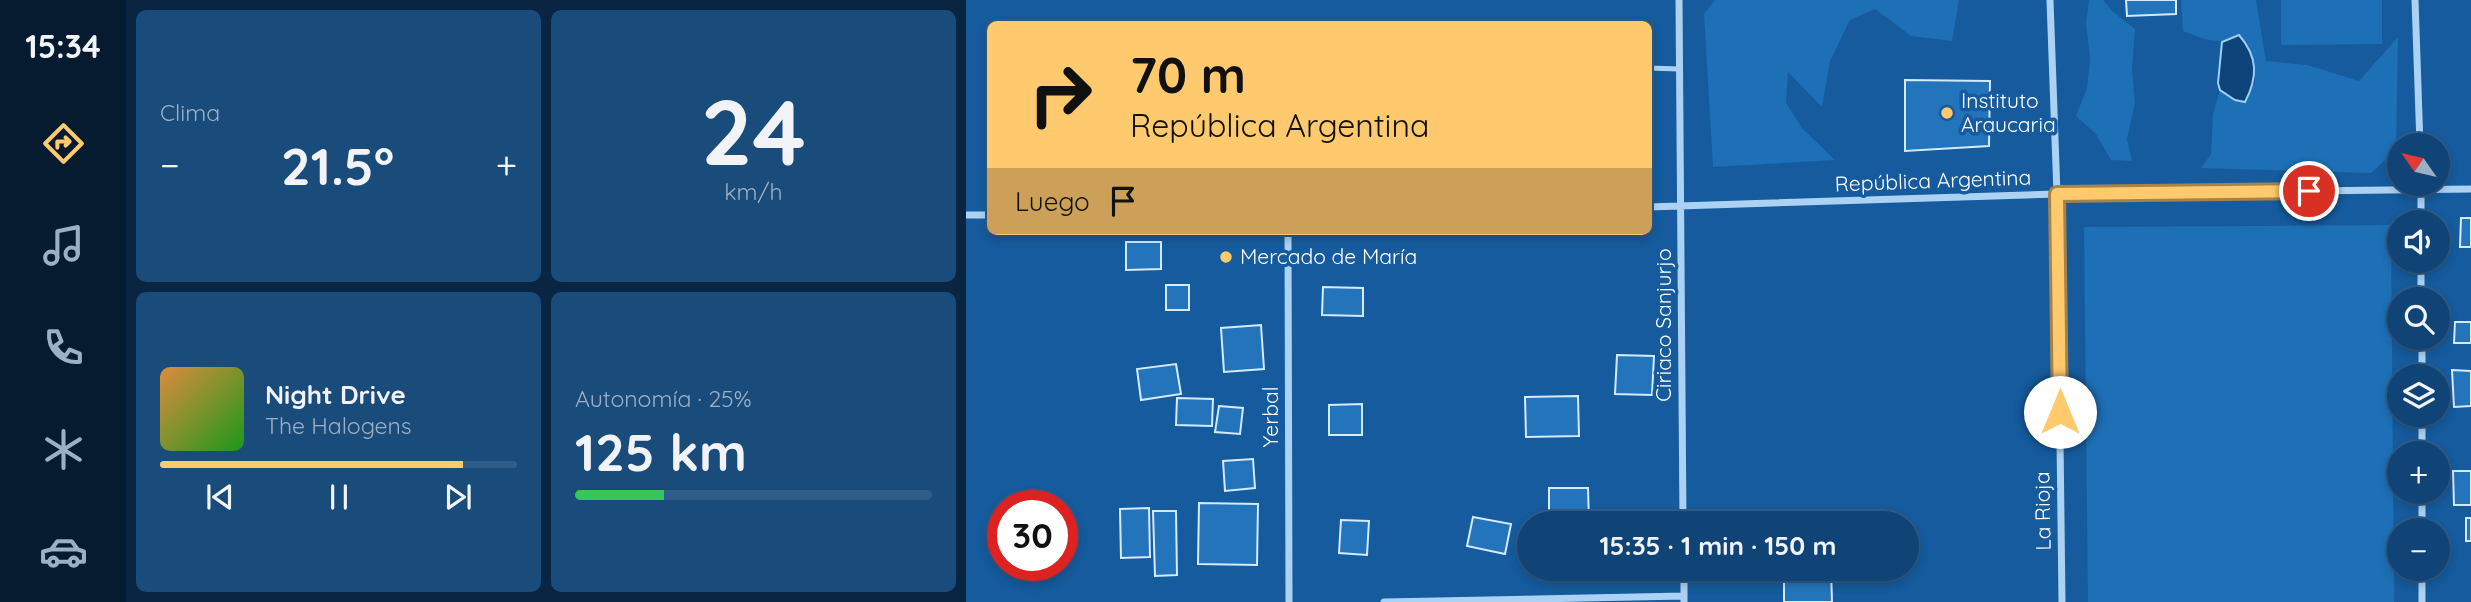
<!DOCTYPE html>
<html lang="es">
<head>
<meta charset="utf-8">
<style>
  body { margin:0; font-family:Quicksand,sans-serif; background:#194b7b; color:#f1f3f6; height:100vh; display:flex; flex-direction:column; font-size:26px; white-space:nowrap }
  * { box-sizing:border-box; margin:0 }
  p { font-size:23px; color:#9cb0c5 }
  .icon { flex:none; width:38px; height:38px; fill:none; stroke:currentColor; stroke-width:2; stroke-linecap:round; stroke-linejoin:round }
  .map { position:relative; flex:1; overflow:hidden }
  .panel { display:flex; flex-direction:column; gap:10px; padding:10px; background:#092541; width:840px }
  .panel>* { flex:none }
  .top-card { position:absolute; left:21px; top:21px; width:665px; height:214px; border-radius:10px; box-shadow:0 4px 10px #0003,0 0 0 2px #305c88; background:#ffc96e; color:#111; overflow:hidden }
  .needle { width:46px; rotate:304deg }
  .buttons { position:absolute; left:1421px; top:133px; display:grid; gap:14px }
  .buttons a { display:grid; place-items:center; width:63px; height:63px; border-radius:50%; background:#104476; box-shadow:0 4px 10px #0003,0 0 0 2px #305c88; font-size:35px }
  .speed { position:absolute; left:21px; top:490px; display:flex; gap:14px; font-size:35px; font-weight:700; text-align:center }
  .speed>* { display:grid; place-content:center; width:91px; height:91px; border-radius:50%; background:#104476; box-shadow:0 4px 10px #0003,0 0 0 2px #305c88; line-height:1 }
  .speed .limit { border:10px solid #d22; background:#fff; color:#111 }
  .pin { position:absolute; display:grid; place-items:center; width:60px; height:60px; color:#fff; margin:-30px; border:4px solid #fff; border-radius:50%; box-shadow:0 2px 7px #0007 }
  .me { position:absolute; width:77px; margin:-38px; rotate:0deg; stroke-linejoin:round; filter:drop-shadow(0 0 5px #0008) }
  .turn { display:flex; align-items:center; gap:24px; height:147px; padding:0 28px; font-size:32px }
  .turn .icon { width:91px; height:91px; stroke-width:2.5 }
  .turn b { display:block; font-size:49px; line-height:60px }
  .then { display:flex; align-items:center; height:66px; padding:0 28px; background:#0003; gap:14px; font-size:26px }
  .big { font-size:52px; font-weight:800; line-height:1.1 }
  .panel .widget { flex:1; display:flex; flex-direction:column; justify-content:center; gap:10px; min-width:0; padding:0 24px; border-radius:10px; background:#194b7b }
  .panel .dial { align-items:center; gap:0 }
  .dial b { font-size:91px; line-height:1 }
  .song { display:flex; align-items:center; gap:21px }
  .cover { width:84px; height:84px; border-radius:10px; background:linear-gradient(135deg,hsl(30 70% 55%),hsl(120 70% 35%)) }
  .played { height:7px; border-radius:4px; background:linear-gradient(90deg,#ffc96e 85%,#305c88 85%) }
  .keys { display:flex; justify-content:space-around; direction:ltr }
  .heat { display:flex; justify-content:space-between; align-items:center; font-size:38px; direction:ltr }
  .charge { height:10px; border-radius:5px; background:linear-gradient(90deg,#34c759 25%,#305c88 0) }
  .panel .tiles { flex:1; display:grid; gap:10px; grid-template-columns:repeat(2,1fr) }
  .trip { position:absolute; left:551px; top:511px; width:402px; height:70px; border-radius:35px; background:#104476; box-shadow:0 4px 10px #0003,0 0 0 2px #305c88; font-weight:800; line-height:70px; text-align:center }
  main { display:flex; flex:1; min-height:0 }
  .dock { display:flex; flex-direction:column; width:126px; justify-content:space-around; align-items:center; background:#061b2f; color:#9cb0c5 }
  .dock .icon { width:49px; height:49px }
  .dock .current { color:#ffc96e }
  .dock b { font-size:32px; color:#f1f3f6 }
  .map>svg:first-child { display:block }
</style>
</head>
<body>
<main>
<nav class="dock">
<b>15:34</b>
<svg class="icon current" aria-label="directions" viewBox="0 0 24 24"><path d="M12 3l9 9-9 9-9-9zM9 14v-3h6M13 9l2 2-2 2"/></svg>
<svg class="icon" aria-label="music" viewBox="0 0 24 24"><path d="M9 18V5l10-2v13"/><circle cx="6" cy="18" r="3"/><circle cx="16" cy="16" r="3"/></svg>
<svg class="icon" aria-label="phone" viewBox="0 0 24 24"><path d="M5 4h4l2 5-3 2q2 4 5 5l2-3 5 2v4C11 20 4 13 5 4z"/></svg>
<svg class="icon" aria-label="climate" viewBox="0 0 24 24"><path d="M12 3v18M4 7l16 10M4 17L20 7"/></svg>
<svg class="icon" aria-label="car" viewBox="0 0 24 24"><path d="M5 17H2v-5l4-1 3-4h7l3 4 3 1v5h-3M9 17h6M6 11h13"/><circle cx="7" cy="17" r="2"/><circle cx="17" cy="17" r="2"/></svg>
</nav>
<section class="panel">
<div class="tiles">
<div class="widget"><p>Clima</p>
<div class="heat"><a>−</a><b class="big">21.5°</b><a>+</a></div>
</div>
<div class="widget dial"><b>24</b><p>km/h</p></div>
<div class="widget">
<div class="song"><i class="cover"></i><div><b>Night Drive</b><p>The Halogens</p></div></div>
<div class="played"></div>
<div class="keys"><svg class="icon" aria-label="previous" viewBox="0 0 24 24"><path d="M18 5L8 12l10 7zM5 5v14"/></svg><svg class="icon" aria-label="pause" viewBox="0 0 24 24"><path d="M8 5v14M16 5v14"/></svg><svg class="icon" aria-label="next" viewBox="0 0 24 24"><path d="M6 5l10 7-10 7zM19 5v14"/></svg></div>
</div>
<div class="widget"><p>Autonomía · 25%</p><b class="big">125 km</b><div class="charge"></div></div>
</div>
</section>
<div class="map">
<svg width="1505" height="602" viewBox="0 0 1505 602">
  <rect width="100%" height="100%" fill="#155b9d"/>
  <!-- green -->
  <path fill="#1d6fb6" d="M 749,0 L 993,0 L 986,41 L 945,36 L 909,9 L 884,20 L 864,61 L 856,107 L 822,72 L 820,103 L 836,128 L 869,160 L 747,167 L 738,14 Z
    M 1123,0 L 1137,0 L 1146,11 L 1169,29 L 1166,69 L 1169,103 L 1161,139 L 1166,161 L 1145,160 L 1130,134 L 1110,116 L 1121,88 L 1124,59 L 1120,23 Z
    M 1215,0 L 1290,0 L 1300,61 L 1341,65 L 1393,81 L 1432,37 L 1430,150 L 1405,173 L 1235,168 L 1245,154 L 1247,114 L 1254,90 L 1269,100 L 1289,83 C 1287,64 1286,50 1273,36 C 1248,45 1241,40 1217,31 Z
    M 1315,0 L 1416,0 L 1416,44 L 1315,45 Z
    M 1425,225 L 1428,602 L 1122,602 L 1118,227 Z"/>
  <!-- water -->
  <path fill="#0d4479" stroke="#9ecef6" stroke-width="2" d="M 1273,35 C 1292,57 1292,77 1279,102 L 1269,100 L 1254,90 L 1252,83 L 1256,42 Z"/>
  <!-- building -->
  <path fill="#2474bb" stroke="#d4eafd" stroke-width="2" d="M 1160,0 L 1210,0 L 1210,14 L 1161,16 Z
    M 939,80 L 1024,81 L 1023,146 L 939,151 Z
    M 1495,218 L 1505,218 L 1505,247 L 1494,247 Z
    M 160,242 L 195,242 L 195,269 L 160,270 Z
    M 200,285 L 223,285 L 223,310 L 200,310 Z
    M 357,287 L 397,288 L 397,316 L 356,315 Z
    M 1489,322 L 1505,322 L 1505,343 L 1488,343 Z
    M 295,325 L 298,369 L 258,372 L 255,328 Z
    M 651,355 L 688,356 L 686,395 L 649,394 Z
    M 210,364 L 215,394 L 175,400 L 171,369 Z
    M 1486,370 L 1505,371 L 1505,406 L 1488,407 Z
    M 612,396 L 613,436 L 560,437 L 559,397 Z
    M 211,398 L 247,399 L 246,426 L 210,425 Z
    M 396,404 L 396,435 L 363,435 L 363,405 Z
    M 253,406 L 277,408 L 274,434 L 249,432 Z
    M 287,459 L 289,488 L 259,491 L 257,461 Z
    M 1487,471 L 1505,471 L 1505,505 L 1488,505 Z
    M 583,488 L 622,488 L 623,523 L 583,523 Z
    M 233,503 L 292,504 L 291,565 L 232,564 Z
    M 183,508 L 184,557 L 155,558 L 154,509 Z
    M 187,511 L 210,511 L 211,575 L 189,576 Z
    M 507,517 L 545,524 L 539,554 L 501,546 Z
    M 1500,518 L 1505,518 L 1505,541 L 1500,541 Z
    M 865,519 L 865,523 L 817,523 L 817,520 Z
    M 375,520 L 403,521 L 401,555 L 373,553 Z
    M 818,569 L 865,569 L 866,602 L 818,602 Z"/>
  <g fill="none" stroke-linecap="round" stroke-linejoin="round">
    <!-- lane -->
    <path stroke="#acd2f3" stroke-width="5" d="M 682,68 L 713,69"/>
    <!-- street -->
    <path stroke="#acd2f3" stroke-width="7" d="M 713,0 L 717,523
      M 1084,0 L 1091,194 L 1096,602
      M 1449,0 L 1454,145
      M 1455,184 L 1455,222
      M 682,207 L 1091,194 L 1505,189
      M 0,215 L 24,215
      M 322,231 L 323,602
      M 1455,261 L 1455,299
      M 1456,338 L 1456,376
      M 1456,415 L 1456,453
      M 1456,492 L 1456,530
      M 718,569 L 718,602
      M 1456,569 L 1456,602
      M 418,602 L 718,596"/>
  </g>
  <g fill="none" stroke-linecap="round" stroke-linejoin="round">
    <defs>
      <path id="route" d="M 1094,412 L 1091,194 L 1343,191"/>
    </defs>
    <!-- route casing -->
    <use href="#route" stroke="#a68348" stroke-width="18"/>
    <!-- route -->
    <use href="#route" stroke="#ffc96e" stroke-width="12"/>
  </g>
  <!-- markers -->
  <g fill="#ffc96e" stroke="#155b9d" stroke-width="2.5">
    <circle cx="981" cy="113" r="7"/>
    <circle cx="260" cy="257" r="7"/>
  </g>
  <g text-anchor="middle" stroke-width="7" stroke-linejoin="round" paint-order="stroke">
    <!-- poi labels -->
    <g font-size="21" fill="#fff" stroke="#155b9d" text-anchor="start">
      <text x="995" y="108">Instituto<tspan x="995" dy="24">Araucaria</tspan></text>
      <text x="274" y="264">Mercado de María</text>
    </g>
    <!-- street labels -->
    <g font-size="21" fill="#fff" stroke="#155b9d">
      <text transform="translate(967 181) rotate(-2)" y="7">República Argentina</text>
      <text transform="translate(698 325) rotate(-90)" y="7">Ciriaco Sanjurjo</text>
      <text transform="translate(305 417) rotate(-90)" y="7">Yerbal</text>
      <text transform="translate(1077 511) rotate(-91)" y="7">La Rioja</text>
    </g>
  </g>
</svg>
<div class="buttons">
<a><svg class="needle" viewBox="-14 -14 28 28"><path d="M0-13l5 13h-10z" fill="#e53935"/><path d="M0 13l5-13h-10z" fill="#9cb0c5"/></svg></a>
<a><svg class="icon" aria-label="sound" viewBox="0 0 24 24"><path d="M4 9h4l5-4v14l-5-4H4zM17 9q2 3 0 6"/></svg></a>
<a><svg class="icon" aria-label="search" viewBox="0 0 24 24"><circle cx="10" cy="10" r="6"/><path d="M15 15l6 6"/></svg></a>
<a><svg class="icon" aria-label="layers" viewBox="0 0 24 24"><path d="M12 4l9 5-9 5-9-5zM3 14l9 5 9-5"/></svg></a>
<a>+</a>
<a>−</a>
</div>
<div class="speed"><div class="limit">30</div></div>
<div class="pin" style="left:1343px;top:191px;background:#d93025"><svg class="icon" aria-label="arrive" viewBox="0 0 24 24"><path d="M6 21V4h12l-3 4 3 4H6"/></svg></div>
<svg class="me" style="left:1094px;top:412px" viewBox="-20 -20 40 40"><circle r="19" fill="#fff"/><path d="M0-13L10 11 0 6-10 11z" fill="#ffc96e"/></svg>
<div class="trip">15:35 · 1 min · 150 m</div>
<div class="top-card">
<div class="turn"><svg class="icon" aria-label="right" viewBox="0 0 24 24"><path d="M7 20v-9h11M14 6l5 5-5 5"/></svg><div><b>70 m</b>República Argentina</div></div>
<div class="then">Luego<svg class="icon" aria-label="arrive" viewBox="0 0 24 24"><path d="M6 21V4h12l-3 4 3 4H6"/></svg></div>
</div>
</div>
</main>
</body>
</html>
